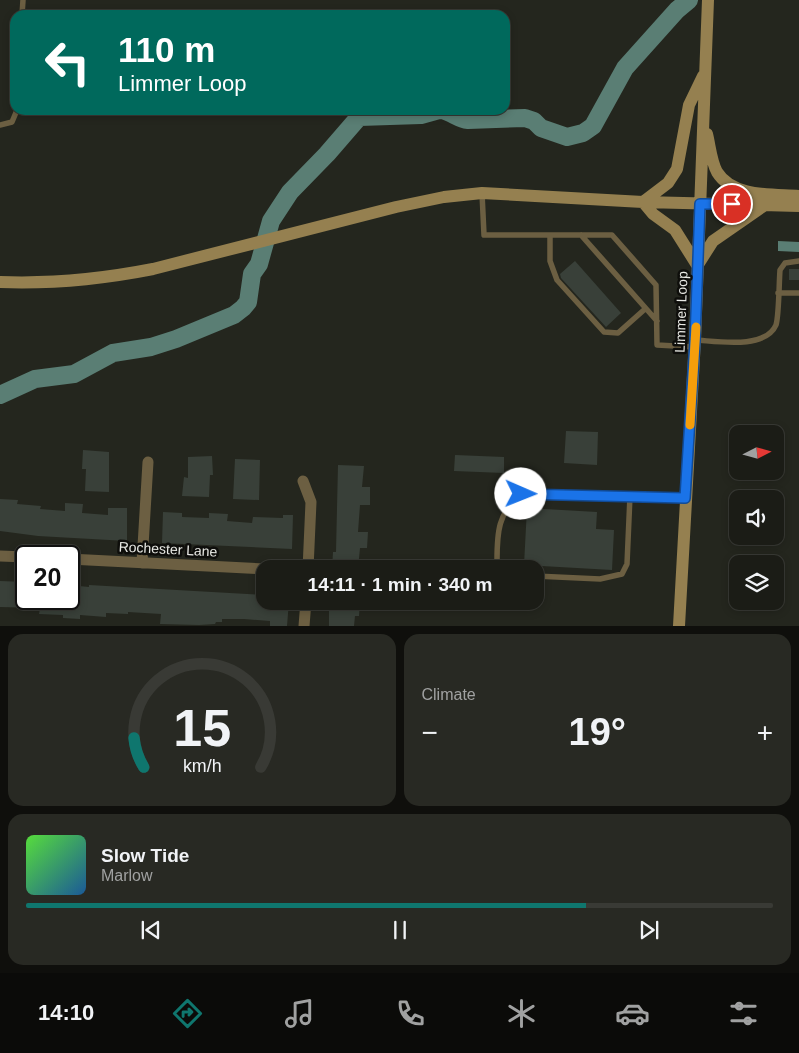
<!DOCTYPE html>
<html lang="en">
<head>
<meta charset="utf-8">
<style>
  body { margin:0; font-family:Helvetica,sans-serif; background:#282923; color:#f1f3f6; height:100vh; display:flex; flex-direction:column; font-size:19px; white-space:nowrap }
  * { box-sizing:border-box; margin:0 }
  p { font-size:16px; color:#a0a1a1 }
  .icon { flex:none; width:28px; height:28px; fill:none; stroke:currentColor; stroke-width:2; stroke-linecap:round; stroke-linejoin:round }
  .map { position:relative; height:626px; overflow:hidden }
  .drawer { display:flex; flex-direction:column; gap:8px; padding:8px; background:#0f0f0c; flex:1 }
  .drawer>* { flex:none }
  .hud { position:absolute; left:10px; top:10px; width:500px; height:105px; border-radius:15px; box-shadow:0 2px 8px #0003,0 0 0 1px #393a35; background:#00695c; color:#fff; overflow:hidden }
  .needle { width:32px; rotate:84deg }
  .fabs { position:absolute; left:729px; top:425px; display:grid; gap:10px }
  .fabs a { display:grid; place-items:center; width:55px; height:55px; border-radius:10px; background:#1b1c16; box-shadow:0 2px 8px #0003,0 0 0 1px #393a35; font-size:25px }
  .speed { position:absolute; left:15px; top:545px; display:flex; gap:10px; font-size:25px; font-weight:700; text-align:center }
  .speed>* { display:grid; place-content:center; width:65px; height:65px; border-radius:50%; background:#1b1c16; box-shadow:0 2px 8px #0003,0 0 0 1px #393a35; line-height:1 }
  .speed .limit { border:2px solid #111; border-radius:8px; background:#fff; color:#111 }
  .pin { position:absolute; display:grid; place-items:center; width:42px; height:42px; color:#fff; margin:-21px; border:2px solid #fff; border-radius:50%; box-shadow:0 1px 5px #0007 }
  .me { position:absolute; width:55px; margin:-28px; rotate:91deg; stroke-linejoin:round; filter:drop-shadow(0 0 4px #0008) }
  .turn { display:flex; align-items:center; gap:18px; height:105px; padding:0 25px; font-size:22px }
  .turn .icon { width:65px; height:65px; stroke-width:2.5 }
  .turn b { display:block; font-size:35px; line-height:42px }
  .big { font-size:38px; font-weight:600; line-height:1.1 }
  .drawer .card { flex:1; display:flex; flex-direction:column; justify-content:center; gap:8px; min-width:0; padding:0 18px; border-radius:15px; background:#282923 }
  .drawer .dial { align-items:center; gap:0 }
  .dial svg { height:130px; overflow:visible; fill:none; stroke:#393a35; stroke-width:7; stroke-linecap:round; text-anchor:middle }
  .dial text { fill:#f1f3f6; stroke:none }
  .song { display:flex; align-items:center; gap:15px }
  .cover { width:60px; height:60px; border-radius:8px; background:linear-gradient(135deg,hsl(110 70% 55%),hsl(210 70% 35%)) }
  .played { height:5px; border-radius:2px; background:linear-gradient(90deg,#0f766e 75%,#393a35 75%) }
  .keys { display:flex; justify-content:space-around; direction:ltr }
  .heat { display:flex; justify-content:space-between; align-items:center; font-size:28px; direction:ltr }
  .drawer .tiles { flex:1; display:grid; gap:8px; grid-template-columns:1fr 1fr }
  .card:last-child { grid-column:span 2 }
  .trip { position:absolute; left:256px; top:560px; width:288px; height:50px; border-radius:15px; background:#1b1c16; box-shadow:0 2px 8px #0003,0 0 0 1px #393a35; font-weight:600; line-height:50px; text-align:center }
  .menu { display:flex; height:80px; justify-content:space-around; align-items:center; background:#0b0b09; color:#a0a1a1 }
  .menu .icon { width:35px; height:35px }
  .menu .selected { color:#0f766e }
  .menu b { font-size:22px; color:#f1f3f6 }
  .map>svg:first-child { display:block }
</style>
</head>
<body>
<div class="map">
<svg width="799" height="626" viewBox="0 0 799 626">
  <rect width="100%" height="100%" fill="#24261e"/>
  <!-- water -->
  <path fill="#5a7e74" d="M 778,241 L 799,242 L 799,252 L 778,251 Z"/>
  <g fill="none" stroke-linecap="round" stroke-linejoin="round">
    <!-- river -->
    <path stroke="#5a7e74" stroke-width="18" d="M 441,110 C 452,112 458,119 468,120 L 525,118 L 534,121 L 541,128 L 567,137 L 583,133 L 593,126 L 625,68 L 677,10 L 689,0
      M 0,395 L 35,379 L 74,374 L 113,353 L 151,347 L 176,339 L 234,315 L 243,308 L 248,302 L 252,274 L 259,264 L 271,221 L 290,192 L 327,154 L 359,117 L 421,115 L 439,110"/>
  </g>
  <!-- building -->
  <path fill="#394039" d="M 575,261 L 621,313 L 606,327 L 561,278 L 560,274 Z
    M 789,269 L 799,269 L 799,280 L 789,280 Z
    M 566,431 L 598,432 L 597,465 L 564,463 Z
    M 83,450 L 109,452 L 109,492 L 85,491 L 86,469 L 82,469 Z
    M 455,455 L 504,457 L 504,473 L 454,471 Z
    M 212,456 L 213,475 L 210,475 L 209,497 L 182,496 L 184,477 L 188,478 L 188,457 Z
    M 235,459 L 260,460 L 259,500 L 233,499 Z
    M 338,465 L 364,466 L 362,487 L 370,487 L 370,505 L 360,505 L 358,532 L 368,532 L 367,548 L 360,548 L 358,569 L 332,569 L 333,552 L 336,552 Z
    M 0,499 L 18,500 L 17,504 L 41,506 L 40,509 L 65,511 L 65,503 L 83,504 L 82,513 L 108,515 L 108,508 L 127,508 L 127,541 L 38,536 L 0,531 Z
    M 527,508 L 597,512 L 596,529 L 614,530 L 612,570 L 524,565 Z
    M 163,512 L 182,513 L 182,517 L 209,518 L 209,513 L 228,514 L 227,521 L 252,523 L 253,517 L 283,518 L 283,515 L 293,515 L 292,549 L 162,543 Z
    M 0,581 L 26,582 L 26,599 L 69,599 L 69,585 L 89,587 L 89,585 L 265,595 L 265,601 L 289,601 L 287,626 L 270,626 L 270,621 L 244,619 L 222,619 L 222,622 L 216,622 L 215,624 L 199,625 L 160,624 L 161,614 L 128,612 L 128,614 L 106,613 L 106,617 L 80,615 L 80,619 L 63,618 L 63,615 L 39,614 L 40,608 L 0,607 Z
    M 329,601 L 360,601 L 359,616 L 355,616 L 354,626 L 329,626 Z"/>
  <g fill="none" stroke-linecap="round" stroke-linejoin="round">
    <!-- lane -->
    <path stroke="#6c5f42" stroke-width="5.5" d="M 22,15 L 23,0
      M 0,125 L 12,122 L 17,110
      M 482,193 L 484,235 L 612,235 L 656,285 L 657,345 L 694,347
      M 550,235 L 550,261 L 557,280 L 604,332 L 618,333 L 645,309
      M 581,235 L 657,321
      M 778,293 L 799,293
      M 695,340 C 716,341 765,350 776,325 C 779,316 779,282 780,270 L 785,263 L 799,261
      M 505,569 L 497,561 C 497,532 498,513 521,494 L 685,498
      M 535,576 L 600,579 L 622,574 L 627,564 L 630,496"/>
    <!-- street -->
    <path stroke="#6c5f42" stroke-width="11" d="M 303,481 L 311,502 L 308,569
      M 0,556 L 26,557
      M 69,559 L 265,569
      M 142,563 L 148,462
      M 304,626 L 306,601"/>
    <!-- secondary -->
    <path stroke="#958050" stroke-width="12" d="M 707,134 C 710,146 711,161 717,172 C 733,198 773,194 799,196
      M 643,202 L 668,183 L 677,169 L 689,105 L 703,76
      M 643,202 L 653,214 L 675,230 L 697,265
      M 699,263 L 713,241 L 765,205
      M 0,282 C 52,284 102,279 153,269 L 396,207 L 444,197 L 482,193 L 643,202 L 799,206
      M 679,626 L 695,340 L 708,0"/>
  </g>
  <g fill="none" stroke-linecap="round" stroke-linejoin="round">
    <defs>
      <path id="route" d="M 521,494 L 685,498 L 695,340 L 700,204 L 732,204"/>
    </defs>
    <!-- route casing -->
    <use href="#route" stroke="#114b97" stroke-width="12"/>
    <!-- route -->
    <use href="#route" stroke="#1a73e8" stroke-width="9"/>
    <!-- slow -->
    <path stroke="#f59e0b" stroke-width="9" d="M 690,425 L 696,327"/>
  </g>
  <g text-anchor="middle" stroke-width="5" stroke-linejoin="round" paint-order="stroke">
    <!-- street labels -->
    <g font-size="14" fill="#e9eae5" stroke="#0e0e0b">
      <text transform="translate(681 312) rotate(-88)" y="5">Limmer Loop</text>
      <text transform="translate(168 549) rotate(3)" y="5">Rochester Lane</text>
    </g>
  </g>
</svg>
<div class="fabs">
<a><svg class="needle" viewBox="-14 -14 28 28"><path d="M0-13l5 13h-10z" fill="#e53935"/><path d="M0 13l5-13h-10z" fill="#a0a1a1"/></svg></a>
<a><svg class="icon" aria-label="sound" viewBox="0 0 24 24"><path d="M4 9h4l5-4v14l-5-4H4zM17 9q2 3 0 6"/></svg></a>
<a><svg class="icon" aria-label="layers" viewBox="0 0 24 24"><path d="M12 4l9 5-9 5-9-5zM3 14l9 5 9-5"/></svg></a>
</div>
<div class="speed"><div class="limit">20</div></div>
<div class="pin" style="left:732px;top:204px;background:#d93025"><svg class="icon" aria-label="arrive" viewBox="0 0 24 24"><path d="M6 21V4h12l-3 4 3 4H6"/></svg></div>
<svg class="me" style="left:521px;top:494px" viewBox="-20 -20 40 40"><circle r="19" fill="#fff"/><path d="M0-13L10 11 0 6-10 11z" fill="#1a73e8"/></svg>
<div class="trip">14:11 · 1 min · 340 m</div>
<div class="hud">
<div class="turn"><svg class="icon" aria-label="left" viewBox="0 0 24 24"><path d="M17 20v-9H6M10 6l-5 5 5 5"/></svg><div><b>110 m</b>Limmer Loop</div></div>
</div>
</div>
<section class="drawer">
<div class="tiles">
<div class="card dial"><svg viewBox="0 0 100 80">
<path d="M14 69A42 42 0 1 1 86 69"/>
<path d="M14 69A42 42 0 0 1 8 51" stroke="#0f766e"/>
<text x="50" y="56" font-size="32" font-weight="700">15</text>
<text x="50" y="72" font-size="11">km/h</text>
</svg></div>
<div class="card"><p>Climate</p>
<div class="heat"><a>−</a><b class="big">19°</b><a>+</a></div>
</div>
<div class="card">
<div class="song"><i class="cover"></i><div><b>Slow Tide</b><p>Marlow</p></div></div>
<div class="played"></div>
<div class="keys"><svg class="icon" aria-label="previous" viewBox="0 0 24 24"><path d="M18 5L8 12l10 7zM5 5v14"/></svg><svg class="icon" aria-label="pause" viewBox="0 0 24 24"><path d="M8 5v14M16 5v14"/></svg><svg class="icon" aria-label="next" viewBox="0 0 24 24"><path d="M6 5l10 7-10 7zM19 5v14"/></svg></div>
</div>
</div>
</section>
<nav class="menu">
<b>14:10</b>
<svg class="icon selected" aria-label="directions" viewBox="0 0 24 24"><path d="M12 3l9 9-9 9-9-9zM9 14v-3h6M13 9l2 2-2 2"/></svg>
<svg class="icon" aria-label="music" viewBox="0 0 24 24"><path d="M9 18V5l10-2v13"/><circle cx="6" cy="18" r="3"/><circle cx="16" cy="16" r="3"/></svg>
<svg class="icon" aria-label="phone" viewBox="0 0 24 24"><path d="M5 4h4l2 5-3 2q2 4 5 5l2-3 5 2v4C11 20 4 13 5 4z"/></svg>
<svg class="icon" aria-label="climate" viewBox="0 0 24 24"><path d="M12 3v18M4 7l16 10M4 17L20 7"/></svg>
<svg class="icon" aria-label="car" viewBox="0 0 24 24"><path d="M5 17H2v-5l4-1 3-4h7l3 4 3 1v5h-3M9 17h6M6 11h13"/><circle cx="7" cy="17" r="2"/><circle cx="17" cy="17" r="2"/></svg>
<svg class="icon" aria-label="filters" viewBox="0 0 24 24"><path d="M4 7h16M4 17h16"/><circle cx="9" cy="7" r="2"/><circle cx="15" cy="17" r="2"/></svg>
</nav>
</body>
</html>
